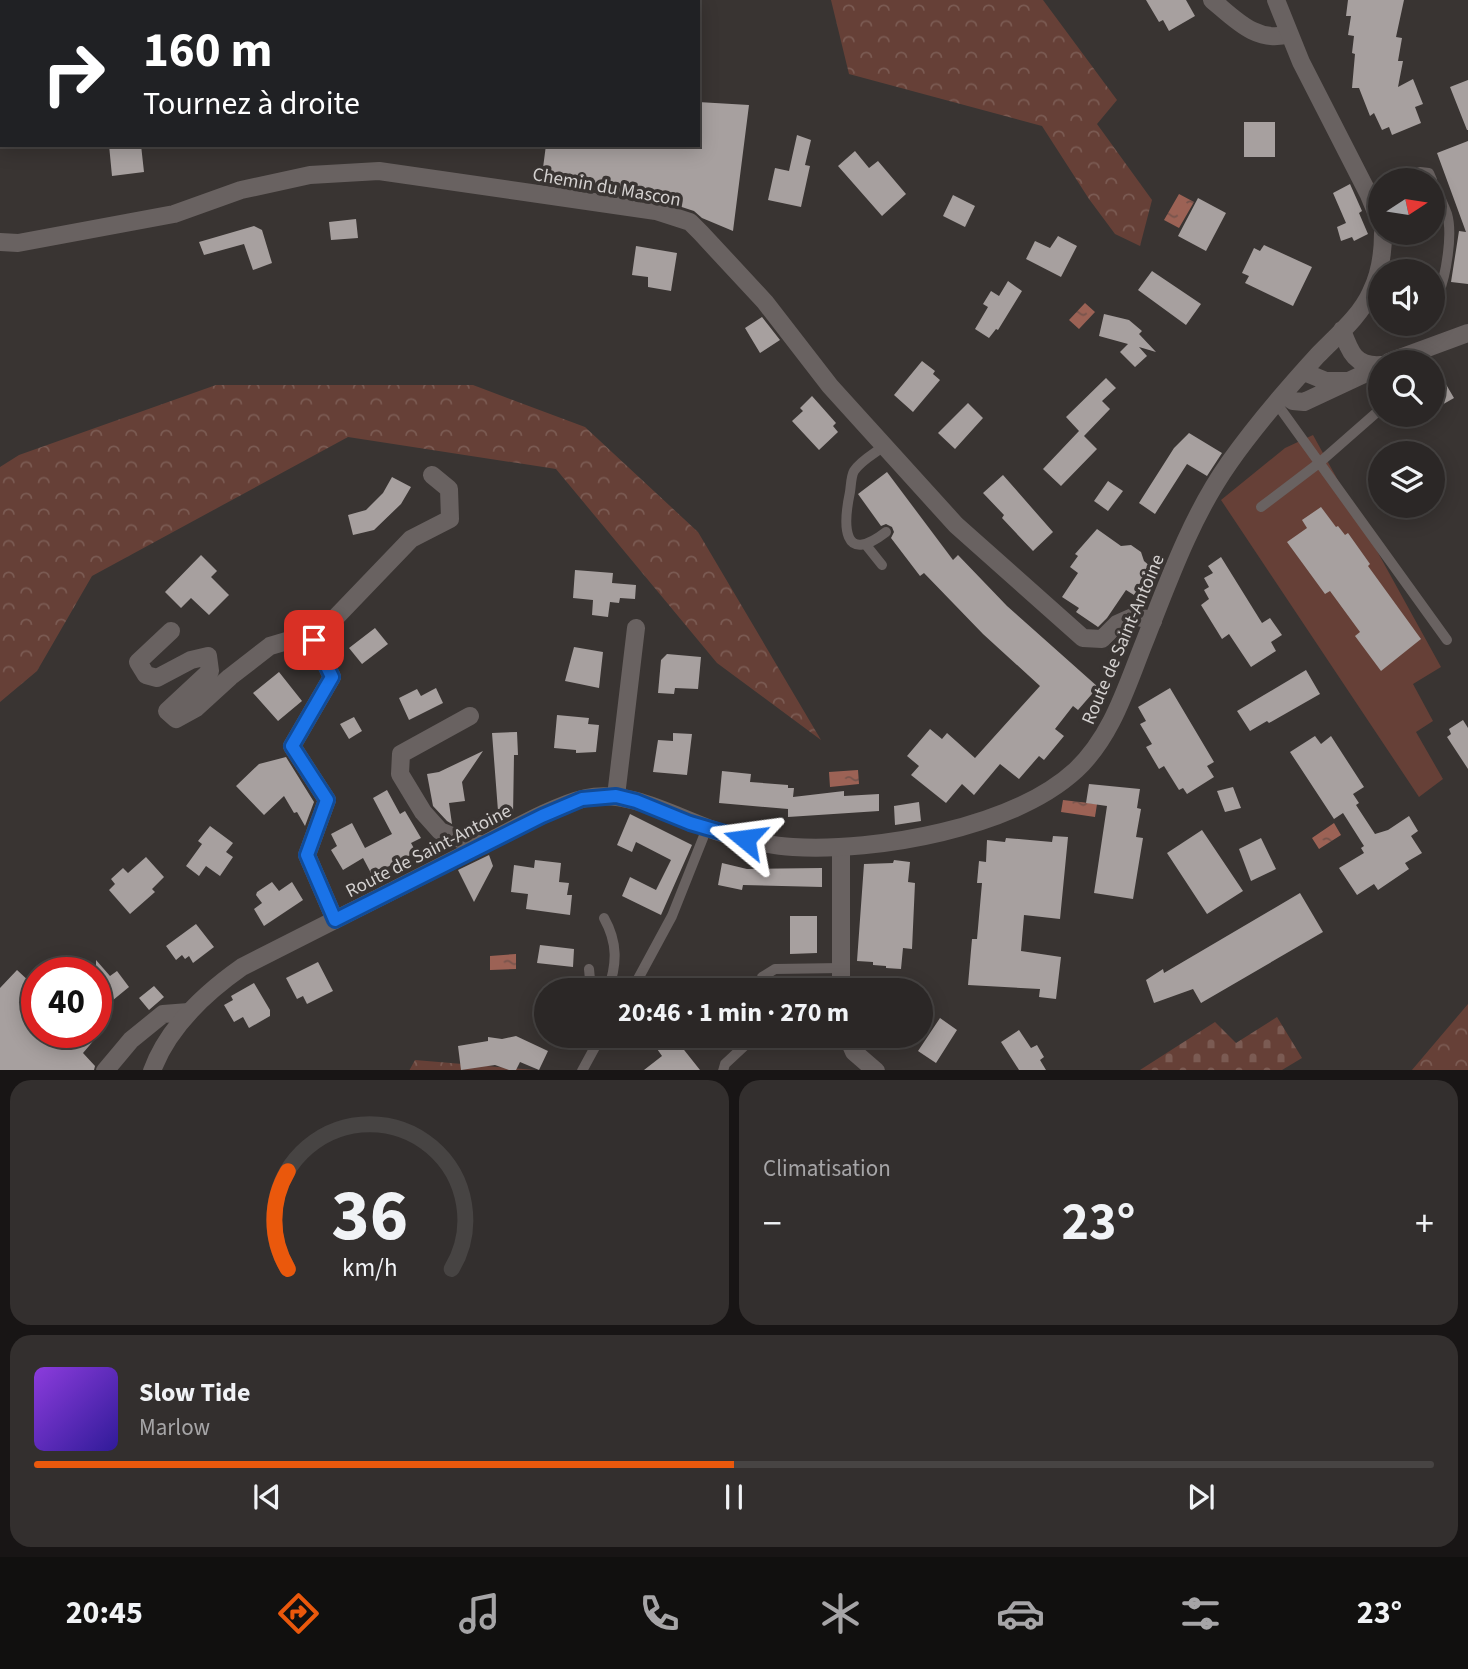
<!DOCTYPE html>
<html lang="fr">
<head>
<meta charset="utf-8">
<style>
  body { margin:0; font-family:"Source Sans 3",sans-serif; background:#332f2e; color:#f1f3f6; height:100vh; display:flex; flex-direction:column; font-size:26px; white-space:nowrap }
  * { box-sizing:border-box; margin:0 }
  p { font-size:23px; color:#a6a5a7 }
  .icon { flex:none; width:38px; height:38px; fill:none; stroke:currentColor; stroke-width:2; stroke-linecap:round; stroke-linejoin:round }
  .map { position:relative; height:1070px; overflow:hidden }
  .details { display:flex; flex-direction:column; gap:10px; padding:10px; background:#181515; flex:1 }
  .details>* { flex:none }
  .top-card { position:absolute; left:0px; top:0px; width:700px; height:147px; box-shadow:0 4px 18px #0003,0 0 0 2px #474443; background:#202124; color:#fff; overflow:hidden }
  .needle { width:46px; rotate:78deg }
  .tools { position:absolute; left:1368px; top:168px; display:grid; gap:14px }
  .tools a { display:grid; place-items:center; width:77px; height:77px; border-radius:50%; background:#2b2726; box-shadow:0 4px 18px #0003,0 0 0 2px #474443; font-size:35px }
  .speed { position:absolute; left:21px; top:957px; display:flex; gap:14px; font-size:35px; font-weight:700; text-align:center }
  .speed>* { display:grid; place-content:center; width:91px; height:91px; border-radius:50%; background:#2b2726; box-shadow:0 4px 18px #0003,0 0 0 2px #474443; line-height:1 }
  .speed .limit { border:10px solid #d22; background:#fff; color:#111 }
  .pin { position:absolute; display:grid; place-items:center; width:60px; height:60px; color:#fff; margin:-30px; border-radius:14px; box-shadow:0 4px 10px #0006 }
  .me { position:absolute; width:77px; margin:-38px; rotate:286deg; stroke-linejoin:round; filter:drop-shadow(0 0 5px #0008) }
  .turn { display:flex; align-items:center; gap:24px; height:147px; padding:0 28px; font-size:32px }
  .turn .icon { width:91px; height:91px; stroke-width:2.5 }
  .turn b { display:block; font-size:49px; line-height:60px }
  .big { font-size:52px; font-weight:700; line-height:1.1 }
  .details .card { flex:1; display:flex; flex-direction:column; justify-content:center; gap:10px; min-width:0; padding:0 24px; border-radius:21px; background:#332f2e }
  .details .dial { align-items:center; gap:0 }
  .dial svg { height:182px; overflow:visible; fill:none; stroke:#474443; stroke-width:7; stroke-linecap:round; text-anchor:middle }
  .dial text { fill:#f1f3f6; stroke:none }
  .song { display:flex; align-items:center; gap:21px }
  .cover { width:84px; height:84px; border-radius:10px; background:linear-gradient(135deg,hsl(270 70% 55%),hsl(250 70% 35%)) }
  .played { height:7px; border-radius:4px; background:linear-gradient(90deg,#ea580c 50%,#474443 50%) }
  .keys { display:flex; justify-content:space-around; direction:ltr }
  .heat { display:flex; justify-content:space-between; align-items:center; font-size:38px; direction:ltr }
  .details .tiles { flex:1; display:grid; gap:10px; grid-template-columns:1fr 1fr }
  .card:last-child { grid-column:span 2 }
  .trip { position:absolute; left:534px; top:978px; width:399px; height:70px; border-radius:35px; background:#2b2726; box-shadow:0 4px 18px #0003,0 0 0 2px #474443; font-weight:700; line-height:70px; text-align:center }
  .menu { display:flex; height:112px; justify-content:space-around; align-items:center; background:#11100f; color:#a6a5a7 }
  .menu .icon { width:49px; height:49px }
  .menu .on { color:#ea580c }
  .menu b { font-size:32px; color:#f1f3f6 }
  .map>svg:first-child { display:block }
</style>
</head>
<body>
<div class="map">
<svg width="1468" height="1071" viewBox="0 0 1468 1071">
  <defs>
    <pattern id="forest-crowns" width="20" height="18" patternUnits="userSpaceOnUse" patternTransform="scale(1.75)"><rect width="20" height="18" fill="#664037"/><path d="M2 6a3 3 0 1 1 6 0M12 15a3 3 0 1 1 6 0" fill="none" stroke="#7b5b53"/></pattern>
    <pattern id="cemetery-stones" width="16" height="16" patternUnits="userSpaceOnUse" patternTransform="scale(1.75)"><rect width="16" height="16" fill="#664037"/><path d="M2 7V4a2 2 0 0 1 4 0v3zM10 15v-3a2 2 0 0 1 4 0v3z" fill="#7b5b53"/></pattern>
    <pattern id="water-ripples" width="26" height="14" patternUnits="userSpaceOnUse" patternTransform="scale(1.75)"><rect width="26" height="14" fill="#9c6255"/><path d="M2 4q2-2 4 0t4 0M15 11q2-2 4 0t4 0" fill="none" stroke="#77544c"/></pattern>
  </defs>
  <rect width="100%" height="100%" fill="#393432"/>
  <!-- green -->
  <path fill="#664037" d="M 1313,435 L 1441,667 L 1413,684 L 1433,721 L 1416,732 L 1443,779 L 1419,797 L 1221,500 L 1285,448 Z"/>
  <!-- forest -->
  <path fill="url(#forest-crowns)" d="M 831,0 L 1043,0 L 1117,100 L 1097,124 L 1152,200 L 1140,246 L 1115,234 L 1089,199 L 1042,126 L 849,74 Z
    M 216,385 L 473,385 L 585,427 L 698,532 L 821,740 L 717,663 L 556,469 L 348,437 L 92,576 L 37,671 L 0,702 L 0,467 L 19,455 Z
    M 1468,1004 L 1468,1070 L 1412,1070 Z
    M 415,1060 L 535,1070 L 409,1071 Z"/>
  <!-- cemetery -->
  <path fill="url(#cemetery-stones)" d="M 1277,1017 L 1302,1058 L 1282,1070 L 1140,1070 L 1215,1022 L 1236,1043 Z"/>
  <!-- water -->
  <path fill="url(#water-ripples)" d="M 1179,194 L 1194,202 L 1179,228 L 1164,220 Z
    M 1085,303 L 1095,312 L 1079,329 L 1069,320 Z
    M 858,770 L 859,784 L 830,787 L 829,772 Z
    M 1063,800 L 1097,804 L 1095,817 L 1061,812 Z
    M 1334,823 L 1341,835 L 1319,849 L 1312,838 Z
    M 516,954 L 516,969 L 490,970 L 490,956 Z"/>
  <!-- building -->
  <path fill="#a7a09f" d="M 1146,0 L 1186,0 L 1195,16 L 1169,31 L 1163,20 L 1159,22 Z
    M 1348,0 L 1404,0 L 1396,37 L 1402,38 L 1398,61 L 1403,61 L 1398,87 L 1413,79 L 1423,104 L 1415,107 L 1421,123 L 1392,135 L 1389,127 L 1382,130 L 1374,113 L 1370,116 L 1359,88 L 1352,88 L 1355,54 L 1352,53 L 1354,36 L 1348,35 L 1351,16 L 1346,16 Z
    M 1468,80 L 1468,130 L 1467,130 L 1450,87 Z
    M 698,102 L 749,105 L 733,231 L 702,218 L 694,211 L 651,197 L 541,183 L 546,145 L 698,145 Z
    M 1244,122 L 1275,122 L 1275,157 L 1244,157 Z
    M 797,135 L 811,140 L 805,165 L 810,166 L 801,207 L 768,200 L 775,168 L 789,171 Z
    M 1468,141 L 1468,284 L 1451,282 L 1459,231 L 1466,232 L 1437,153 Z
    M 109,145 L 141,145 L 144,172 L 112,176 Z
    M 855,151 L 869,168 L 878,161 L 906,194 L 882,216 L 838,166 Z
    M 1350,184 L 1362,211 L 1359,213 L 1368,234 L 1354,241 L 1352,237 L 1341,241 L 1337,227 L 1346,223 L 1333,193 Z
    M 953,195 L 975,206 L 965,227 L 943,216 Z
    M 1198,198 L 1226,213 L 1206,251 L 1178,236 Z
    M 356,219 L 358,238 L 331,240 L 329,222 Z
    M 254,226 L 262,230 L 272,263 L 253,270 L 244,244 L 204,255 L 199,242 Z
    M 1058,236 L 1077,246 L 1061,277 L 1026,259 L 1035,241 L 1050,248 Z
    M 1264,245 L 1312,267 L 1293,306 L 1245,283 L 1249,276 L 1242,273 L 1254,248 L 1260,251 Z
    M 636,246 L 677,253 L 671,291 L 648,287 L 648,277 L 632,275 Z
    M 1152,271 L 1201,304 L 1186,325 L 1138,290 Z
    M 1008,281 L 1022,291 L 998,330 L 996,329 L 989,338 L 975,329 L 988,307 L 983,304 L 991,291 L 999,296 Z
    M 1104,314 L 1129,320 L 1142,331 L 1139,334 L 1156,352 L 1139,347 L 1147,356 L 1135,367 L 1120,352 L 1128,344 L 1099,336 Z
    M 762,317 L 780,340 L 760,353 L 745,328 Z
    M 922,361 L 935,371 L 933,374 L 940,380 L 913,412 L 894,395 Z
    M 1433,362 L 1454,398 L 1433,410 Z
    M 1106,378 L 1116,388 L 1102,401 L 1110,409 L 1084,436 L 1097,449 L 1061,486 L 1043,469 L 1079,431 L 1066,417 Z
    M 812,396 L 836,423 L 833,426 L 838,432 L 819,450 L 792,421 L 803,411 L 800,408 Z
    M 968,403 L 983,418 L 955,449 L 938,433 Z
    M 1189,433 L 1222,453 L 1207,476 L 1187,464 L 1155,514 L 1139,503 L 1174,448 Z
    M 887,472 L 953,560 L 958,555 L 1007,606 L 1098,687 L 1078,710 L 1073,706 L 1055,729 L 1064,736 L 1044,760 L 1039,756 L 1019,779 L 1000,764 L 974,795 L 962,784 L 946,803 L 911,775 L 919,766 L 907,756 L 930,729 L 942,739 L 947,733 L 975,758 L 1040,686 L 983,634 L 924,573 L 920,576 L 891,538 L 894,532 L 892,527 L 886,524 L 881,526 L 858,494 Z
    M 1003,475 L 1053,532 L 1033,551 L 1002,518 L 1004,515 L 983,493 Z
    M 392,477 L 411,487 L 401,504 L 374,530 L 353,535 L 348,515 L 366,510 L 383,493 Z
    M 1108,481 L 1123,491 L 1108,511 L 1094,501 Z
    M 1321,507 L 1336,527 L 1338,526 L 1345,535 L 1348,533 L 1370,564 L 1368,566 L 1421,639 L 1381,671 L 1355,636 L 1360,632 L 1330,591 L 1325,594 L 1287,542 L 1307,528 L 1302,520 Z
    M 1097,529 L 1121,546 L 1131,545 L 1141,552 L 1144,561 L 1152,568 L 1134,595 L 1126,590 L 1107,618 L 1098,627 L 1076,612 L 1079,608 L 1062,597 L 1078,573 L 1070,567 L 1078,556 L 1075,554 Z
    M 201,555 L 217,571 L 211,577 L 229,595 L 209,615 L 191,598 L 181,608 L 165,592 Z
    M 1221,557 L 1262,623 L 1270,618 L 1282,635 L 1271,642 L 1276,651 L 1251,667 L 1229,634 L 1222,639 L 1201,605 L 1209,599 L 1204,590 L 1209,587 L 1204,578 L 1213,573 L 1208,566 Z
    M 575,570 L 613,573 L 612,583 L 636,585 L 635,599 L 620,598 L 619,603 L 610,602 L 608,617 L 592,615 L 593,600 L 573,598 Z
    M 375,628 L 388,644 L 362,664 L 349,648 Z
    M 574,647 L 603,652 L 599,688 L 565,681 Z
    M 667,654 L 701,657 L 698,689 L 675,688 L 674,694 L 658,693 L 661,660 Z
    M 1306,670 L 1320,694 L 1269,723 L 1267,721 L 1250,731 L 1237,711 Z
    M 279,672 L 302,701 L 278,721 L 253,693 Z
    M 436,688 L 443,703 L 409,720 L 399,698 L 417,689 L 421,696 Z
    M 1170,688 L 1214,762 L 1207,766 L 1214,777 L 1187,794 L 1183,788 L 1179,790 L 1164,766 L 1159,769 L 1146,747 L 1152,744 L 1140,724 L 1146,721 L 1138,707 Z
    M 557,715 L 589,718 L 588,724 L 599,725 L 596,752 L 576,753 L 576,750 L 554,748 Z
    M 354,717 L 362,731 L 349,739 L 340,724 Z
    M 1463,720 L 1468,728 L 1468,769 L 1447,737 L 1451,734 L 1449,729 Z
    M 517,732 L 518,755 L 514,755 L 513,816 L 499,824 L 492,733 Z
    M 673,733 L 692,734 L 687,775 L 653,772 L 658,740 L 673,741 Z
    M 1315,736 L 1321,744 L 1331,736 L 1364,787 L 1353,794 L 1359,803 L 1356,805 L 1375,834 L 1388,830 L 1409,816 L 1418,831 L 1411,836 L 1422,853 L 1405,863 L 1409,869 L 1378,890 L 1374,884 L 1357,895 L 1339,868 L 1364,853 L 1361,848 L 1364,846 L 1343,813 L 1334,819 L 1290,752 Z
    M 483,751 L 462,782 L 465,801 L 449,803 L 452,824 L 447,821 L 433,806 L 427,774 L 439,772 Z
    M 286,757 L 314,802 L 305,826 L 297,812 L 294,813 L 284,796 L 264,815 L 236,786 L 259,764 Z
    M 722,771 L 751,774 L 750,782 L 788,785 L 788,788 L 794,788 L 793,797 L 844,791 L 844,796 L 879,794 L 879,811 L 788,817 L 788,809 L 719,803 Z
    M 1089,784 L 1140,789 L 1137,808 L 1141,809 L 1136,837 L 1143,838 L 1133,899 L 1094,893 L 1107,806 L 1086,803 Z
    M 1233,787 L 1241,808 L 1225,812 L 1217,791 Z
    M 387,790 L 400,814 L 405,811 L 421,838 L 411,843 L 416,852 L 372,875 L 363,858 L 343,870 L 331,850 L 337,846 L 331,834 L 352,823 L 365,848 L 392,834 L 373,798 Z
    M 919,802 L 921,821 L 895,825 L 894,806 Z
    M 630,814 L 692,845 L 661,915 L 622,896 L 630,877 L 656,890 L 671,860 L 636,842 L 632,852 L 617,845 Z
    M 210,826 L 233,843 L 226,852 L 233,857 L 220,876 L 206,866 L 199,876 L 186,866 L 202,844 L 198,841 Z
    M 1202,830 L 1243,891 L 1207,914 L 1167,853 Z
    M 1053,836 L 1068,837 L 1060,919 L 1024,915 L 1021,951 L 1061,957 L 1056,999 L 1039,997 L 1040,989 L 968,985 L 972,939 L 977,939 L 982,883 L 977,883 L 979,861 L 986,862 L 987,840 L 1005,842 L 1006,838 L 1052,842 Z
    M 1261,838 L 1276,869 L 1251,881 L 1239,849 Z
    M 489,855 L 493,866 L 474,902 L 458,870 Z
    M 146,857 L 164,877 L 152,889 L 155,892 L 130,914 L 109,890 L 115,884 L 111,879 L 123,868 L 128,873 Z
    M 535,860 L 561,863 L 559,882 L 569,883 L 567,895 L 572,895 L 570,915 L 526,909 L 528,894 L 511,892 L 514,865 L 534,868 Z
    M 894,860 L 910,862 L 908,882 L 915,883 L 912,949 L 903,948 L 901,969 L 886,968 L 886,966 L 873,965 L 873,962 L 857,961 L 864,864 L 893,863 Z
    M 722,863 L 747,869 L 822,868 L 822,887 L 743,885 L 742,890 L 718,885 Z
    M 272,882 L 279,891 L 292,882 L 303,900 L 264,926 L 254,909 L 262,903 L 256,895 L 257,892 Z
    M 1300,893 L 1323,932 L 1201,1003 L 1193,989 L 1154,1003 L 1146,980 L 1163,969 L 1164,973 Z
    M 790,916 L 817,916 L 817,953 L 790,954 Z
    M 196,924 L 214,947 L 193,963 L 189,956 L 185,959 L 182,955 L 176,960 L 166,946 Z
    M 540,945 L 574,949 L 573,967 L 537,963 Z
    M 96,960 L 110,976 L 117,971 L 129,987 L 96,1014 Z
    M 318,962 L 333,991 L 307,1004 L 303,996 L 297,999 L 286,978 Z
    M 17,970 L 31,983 L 21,993 L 37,1008 L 37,1032 L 61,1032 L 71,1042 L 81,1032 L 101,1032 L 83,1053 L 95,1066 L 94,1070 L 0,1070 L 0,988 Z
    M 254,983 L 270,1010 L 270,1016 L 249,1028 L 243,1017 L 234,1022 L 224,1005 L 233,1000 L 231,996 Z
    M 154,986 L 164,997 L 149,1010 L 139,998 Z
    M 940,1018 L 957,1030 L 936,1063 L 918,1051 Z
    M 1019,1030 L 1031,1048 L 1037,1045 L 1044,1057 L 1040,1060 L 1046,1070 L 1019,1070 L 1001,1042 Z
    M 516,1036 L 548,1051 L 539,1070 L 520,1062 L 516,1070 L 509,1070 L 495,1065 L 461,1070 L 458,1046 L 488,1041 L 488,1037 L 502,1039 Z
    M 669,1036 L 673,1036 L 700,1070 L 644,1070 L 662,1056 L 655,1046 Z"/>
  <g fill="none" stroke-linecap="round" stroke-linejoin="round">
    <!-- lane -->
    <path stroke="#696261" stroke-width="10" d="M 1402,180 L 1420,172 L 1429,173 L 1432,180
      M 1433,183 C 1438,193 1443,203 1447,214 C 1453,234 1446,276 1438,295 L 1433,297
      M 1277,404 L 1447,640
      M 884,446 C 875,453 860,461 854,471 C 851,476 851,486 850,492 C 843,525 842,566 886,532
      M 1261,507 L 1319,463 L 1376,413
      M 866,545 L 882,565
      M 604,918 C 618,943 617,964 608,990
      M 589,969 L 591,990
      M 632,990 L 672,916 L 707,828
      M 762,990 L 762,977 L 775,969 L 841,968
      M 582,1071 L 601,1036
      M 723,1071 L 725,1064 L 755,1036"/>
    <!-- street -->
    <path stroke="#696261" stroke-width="18" d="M 1212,0 C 1235,19 1257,44 1289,34
      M 0,242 L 18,243 L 174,214 L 241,190 L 310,175 L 379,171 L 656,211 L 690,222 L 701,233 L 765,302 L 830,386 L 956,525 L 1083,638 L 1102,639 L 1117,624 L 1135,616 L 1153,621
      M 171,631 L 138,662 L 146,675 L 157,678 L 191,660 L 208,656 L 210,671 L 167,711 L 176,719 L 196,708 L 230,677 L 270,646 L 297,638 L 318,635
      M 470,716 L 401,754 L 400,774 L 423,812 L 440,831 L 462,840 L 484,845
      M 616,796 L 636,628
      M 841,847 L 841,990
      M 335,920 L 307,855 L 327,800 L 292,746 L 332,677 L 314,640 L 411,539 L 450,519 L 449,489 L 432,475
      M 847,1036 L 854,1052 L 876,1071
      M 105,1071 L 131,1040 L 163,1014 L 189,1012"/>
    <!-- secondary -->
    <path stroke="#696261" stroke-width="18" d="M 1276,0 L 1301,62 L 1369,195 L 1381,224
      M 1342,330 C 1350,352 1355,367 1381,365
      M 1389,362 L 1468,333
      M 1304,372 L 1326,381 L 1347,381
      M 1284,395 L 1293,401 L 1304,402 L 1381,366
      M 152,1071 C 168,1027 205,993 242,967 C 319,928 397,889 475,849 C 505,834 554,805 586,798 C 631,788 682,821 725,834 C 747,840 770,846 793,847 C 876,852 1013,828 1076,770 C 1112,736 1126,688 1144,643 C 1168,582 1191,517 1229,463 C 1255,426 1286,390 1317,356 C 1335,337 1360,317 1371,292 C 1380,274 1383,253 1383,233"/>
  </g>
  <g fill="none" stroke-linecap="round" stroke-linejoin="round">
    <defs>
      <path id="route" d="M 314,640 L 332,677 L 292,746 L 327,800 L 307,855 L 335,920 L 542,816 L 582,799 L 616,796 L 636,801 L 690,823 L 745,839"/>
    </defs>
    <!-- route casing -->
    <use href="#route" stroke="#114b97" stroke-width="18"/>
    <!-- route -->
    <use href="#route" stroke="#1a73e8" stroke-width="12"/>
  </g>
  <g text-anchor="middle" stroke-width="7" stroke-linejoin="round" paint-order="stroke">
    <!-- street labels -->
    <g font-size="19" fill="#d4d1d0" stroke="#393432">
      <text transform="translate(607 186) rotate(10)" y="7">Chemin du Mascon</text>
      <text transform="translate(1122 639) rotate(-67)" y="7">Route de Saint-Antoine</text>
      <text transform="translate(428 850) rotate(-27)" y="7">Route de Saint-Antoine</text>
    </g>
  </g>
</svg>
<div class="tools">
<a><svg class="needle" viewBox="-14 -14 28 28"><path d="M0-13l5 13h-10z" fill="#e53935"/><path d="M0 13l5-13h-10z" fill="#a6a5a7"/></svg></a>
<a><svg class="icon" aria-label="sound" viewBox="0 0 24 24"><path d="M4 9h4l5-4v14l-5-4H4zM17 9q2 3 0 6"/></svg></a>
<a><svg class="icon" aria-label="search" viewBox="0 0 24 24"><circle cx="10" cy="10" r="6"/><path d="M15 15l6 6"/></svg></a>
<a><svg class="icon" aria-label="layers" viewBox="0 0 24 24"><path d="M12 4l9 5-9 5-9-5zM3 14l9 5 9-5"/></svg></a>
</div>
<div class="speed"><div class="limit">40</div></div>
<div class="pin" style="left:314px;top:640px;background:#d93025"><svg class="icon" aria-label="arrive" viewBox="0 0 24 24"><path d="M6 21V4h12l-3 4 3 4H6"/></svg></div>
<svg class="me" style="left:745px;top:839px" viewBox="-20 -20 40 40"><path d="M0-17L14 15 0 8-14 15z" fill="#1a73e8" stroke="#fff" stroke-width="4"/></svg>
<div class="trip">20:46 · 1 min · 270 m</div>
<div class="top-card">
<div class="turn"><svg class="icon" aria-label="right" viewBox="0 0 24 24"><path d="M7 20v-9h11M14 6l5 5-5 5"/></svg><div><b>160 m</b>Tournez à droite</div></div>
</div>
</div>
<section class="details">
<div class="tiles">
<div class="card dial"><svg viewBox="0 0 100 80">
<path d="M14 69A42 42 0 1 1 86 69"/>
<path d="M14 69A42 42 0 0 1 14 26" stroke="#ea580c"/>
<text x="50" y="56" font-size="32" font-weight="700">36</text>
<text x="50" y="72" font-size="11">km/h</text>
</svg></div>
<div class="card"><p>Climatisation</p>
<div class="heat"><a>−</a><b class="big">23°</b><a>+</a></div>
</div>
<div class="card">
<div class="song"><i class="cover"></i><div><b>Slow Tide</b><p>Marlow</p></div></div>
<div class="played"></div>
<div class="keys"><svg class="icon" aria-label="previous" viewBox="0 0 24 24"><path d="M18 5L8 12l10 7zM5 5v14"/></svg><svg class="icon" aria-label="pause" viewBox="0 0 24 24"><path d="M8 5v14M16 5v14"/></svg><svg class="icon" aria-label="next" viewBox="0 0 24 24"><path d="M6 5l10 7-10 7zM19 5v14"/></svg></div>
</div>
</div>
</section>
<nav class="menu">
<b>20:45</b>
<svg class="icon on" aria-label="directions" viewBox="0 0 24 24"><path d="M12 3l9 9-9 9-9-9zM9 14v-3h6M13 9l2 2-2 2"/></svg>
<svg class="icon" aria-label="music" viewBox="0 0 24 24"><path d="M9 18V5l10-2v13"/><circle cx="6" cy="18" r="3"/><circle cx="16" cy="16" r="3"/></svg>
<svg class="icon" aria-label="phone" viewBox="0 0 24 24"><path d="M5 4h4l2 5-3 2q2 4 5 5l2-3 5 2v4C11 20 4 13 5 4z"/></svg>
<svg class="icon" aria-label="climate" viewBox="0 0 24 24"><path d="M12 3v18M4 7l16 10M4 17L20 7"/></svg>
<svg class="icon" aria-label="car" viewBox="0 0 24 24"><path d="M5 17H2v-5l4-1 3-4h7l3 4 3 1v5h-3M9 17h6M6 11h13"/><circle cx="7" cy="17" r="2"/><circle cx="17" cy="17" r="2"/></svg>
<svg class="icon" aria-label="filters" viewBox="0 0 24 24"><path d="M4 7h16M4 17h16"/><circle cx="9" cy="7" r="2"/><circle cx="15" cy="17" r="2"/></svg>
<b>23°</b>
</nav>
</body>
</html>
